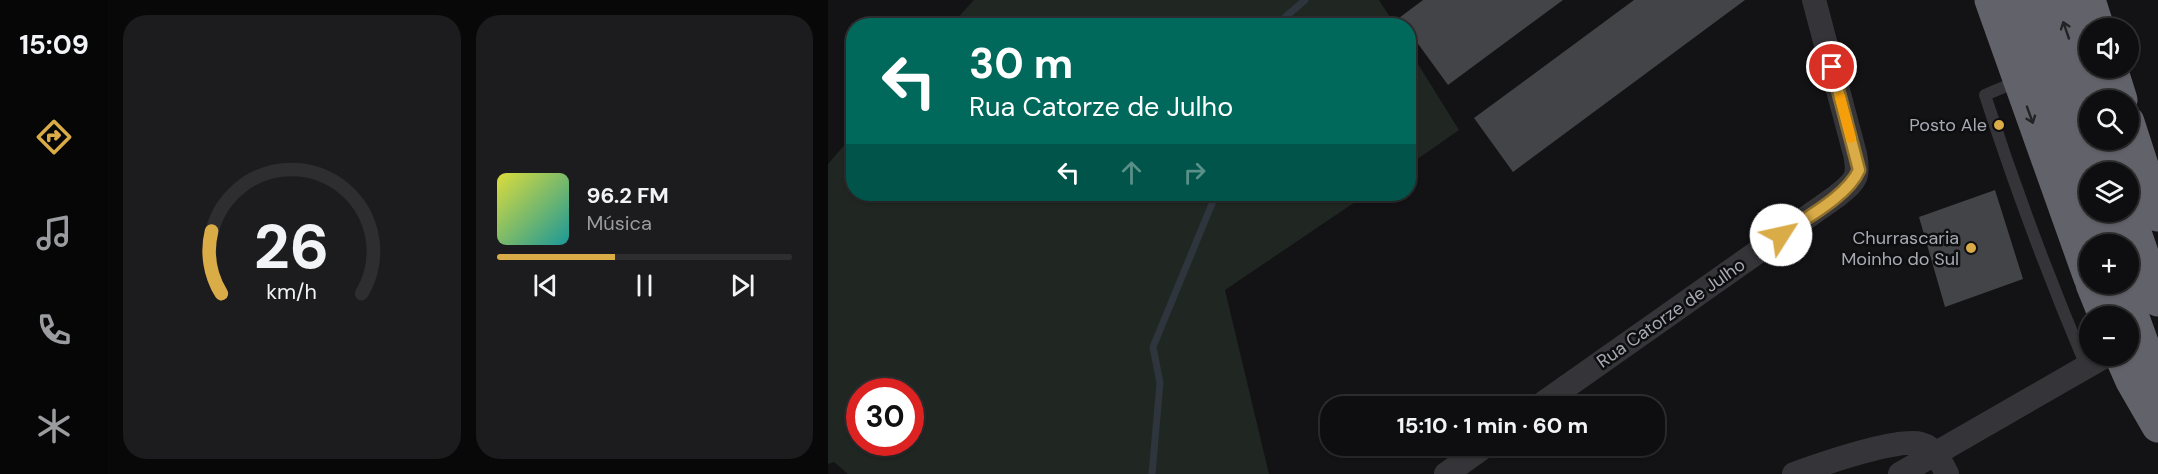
<!DOCTYPE html>
<html lang="pt">
<head>
<meta charset="utf-8">
<style>
  body { margin:0; font-family:"DM Sans",sans-serif; background:#1c1c1e; color:#f1f3f6; height:100vh; display:flex; flex-direction:column; font-size:22px; white-space:nowrap }
  * { box-sizing:border-box; margin:0 }
  p { font-size:20px; color:#9b9c9f }
  .icon { flex:none; width:33px; height:33px; fill:none; stroke:currentColor; stroke-width:2; stroke-linecap:round; stroke-linejoin:round }
  .map { position:relative; flex:1; overflow:hidden }
  .details { display:flex; flex-direction:column; gap:15px; padding:15px; background:#080809; width:720px }
  .details>* { flex:none }
  .hud { position:absolute; left:18px; top:18px; width:570px; height:183px; border-radius:24px; box-shadow:0 2px 4px #0004,0 0 0 2px #2e2e30; background:#00695c; color:#fff; overflow:hidden }
  .buttons { position:absolute; left:1251px; top:18px; display:grid; gap:12px }
  .buttons a { display:grid; place-items:center; width:60px; height:60px; border-radius:50%; background:#0e0e10; box-shadow:0 2px 4px #0004,0 0 0 2px #2e2e30; font-size:30px }
  .speed { position:absolute; left:18px; top:378px; display:flex; gap:12px; font-size:30px; font-weight:700; text-align:center }
  .speed>* { display:grid; place-content:center; width:78px; height:78px; border-radius:50%; background:#0e0e10; box-shadow:0 2px 4px #0004,0 0 0 2px #2e2e30; line-height:1 }
  .speed .limit { border:9px solid #d22; background:#fff; color:#111 }
  .pin { position:absolute; display:grid; place-items:center; width:51px; height:51px; color:#fff; margin:-26px; border:3px solid #fff; border-radius:50%; box-shadow:0 2px 6px #0007 }
  .me { position:absolute; width:66px; margin:-33px; rotate:55deg; stroke-linejoin:round; filter:drop-shadow(0 0 4px #0008) }
  .turn { display:flex; align-items:center; gap:21px; height:126px; padding:0 24px; font-size:27px }
  .turn .icon { width:78px; height:78px; stroke-width:2.5 }
  .turn b { display:block; font-size:42px; line-height:51px }
  .lanes { display:flex; align-items:center; height:57px; padding:0 24px; background:#0003; justify-content:center; gap:30px; direction:ltr }
  .lanes .off { opacity:.35 }
  .details .card { flex:1; display:flex; flex-direction:column; justify-content:center; gap:9px; min-width:0; padding:0 21px; border-radius:24px; background:#1c1c1e }
  .details .dial { align-items:center; gap:0 }
  .dial svg { height:156px; overflow:visible; fill:none; stroke:#2e2e30; stroke-width:7; stroke-linecap:round; text-anchor:middle }
  .dial text { fill:#f1f3f6; stroke:none }
  .song { display:flex; align-items:center; gap:18px }
  .cover { width:72px; height:72px; border-radius:9px; background:linear-gradient(135deg,hsl(60 70% 55%),hsl(180 70% 35%)) }
  .played { height:6px; border-radius:3px; background:linear-gradient(90deg,#daac47 40%,#2e2e30 40%) }
  .keys { display:flex; justify-content:space-around; direction:ltr }
  .details .tiles { flex:1; display:grid; gap:15px; grid-template-columns:repeat(2,1fr) }
  .trip { position:absolute; left:492px; top:396px; width:345px; height:60px; border-radius:24px; background:#0e0e10; box-shadow:0 2px 4px #0004,0 0 0 2px #2e2e30; font-weight:700; line-height:60px; text-align:center }
  main { display:flex; flex:1; min-height:0 }
  .tabs { display:flex; flex-direction:column; width:108px; justify-content:space-around; align-items:center; background:#060606; color:#9b9c9f }
  .tabs .icon { width:42px; height:42px }
  .tabs .active { color:#daac47 }
  .tabs b { font-size:27px; color:#f1f3f6 }
  .map>svg:first-child { display:block }
</style>
</head>
<body>
<main>
<nav class="tabs">
<b>15:09</b>
<svg class="icon active" aria-label="directions" viewBox="0 0 24 24"><path d="M12 3l9 9-9 9-9-9zM9 14v-3h6M13 9l2 2-2 2"/></svg>
<svg class="icon" aria-label="music" viewBox="0 0 24 24"><path d="M9 18V5l10-2v13"/><circle cx="6" cy="18" r="3"/><circle cx="16" cy="16" r="3"/></svg>
<svg class="icon" aria-label="phone" viewBox="0 0 24 24"><path d="M5 4h4l2 5-3 2q2 4 5 5l2-3 5 2v4C11 20 4 13 5 4z"/></svg>
<svg class="icon" aria-label="climate" viewBox="0 0 24 24"><path d="M12 3v18M4 7l16 10M4 17L20 7"/></svg>
</nav>
<section class="details">
<div class="tiles">
<div class="card dial"><svg viewBox="0 0 100 80">
<path d="M14 69A42 42 0 1 1 86 69"/>
<path d="M14 69A42 42 0 0 1 9 37" stroke="#daac47"/>
<text x="50" y="56" font-size="32" font-weight="700">26</text>
<text x="50" y="72" font-size="11">km/h</text>
</svg></div>
<div class="card">
<div class="song"><i class="cover"></i><div><b>96.2 FM</b><p>Música</p></div></div>
<div class="played"></div>
<div class="keys"><svg class="icon" aria-label="previous" viewBox="0 0 24 24"><path d="M18 5L8 12l10 7zM5 5v14"/></svg><svg class="icon" aria-label="pause" viewBox="0 0 24 24"><path d="M8 5v14M16 5v14"/></svg><svg class="icon" aria-label="next" viewBox="0 0 24 24"><path d="M6 5l10 7-10 7zM19 5v14"/></svg></div>
</div>
</div>
</section>
<div class="map">
<svg width="1330" height="474" viewBox="0 0 1330 474">
  <rect width="100%" height="100%" fill="#131315"/>
  <!-- green -->
  <path fill="#202621" fill-rule="evenodd" d="M 146,0 L 551,0 L 567,25 L 123,25 Z
    M 580,48 L 631,130 L 581,165 L 580,165 Z
    M 25,135 L 26,194 L 539,194 L 397,290 L 441,474 L 20,474 L 6,462 L 0,464 L 0,164 ZM 32,392 L 82,392 L 82,442 L 32,442 Z"/>
  <g fill="none" stroke-linecap="round" stroke-linejoin="round">
    <!-- stream -->
    <path stroke="#2e353c" stroke-width="7" d="M 447,26 L 477,0
      M 324,474 L 332,383 L 325,347 L 388,194"/>
  </g>
  <!-- building -->
  <path fill="#434447" d="M 595,0 L 735,0 L 620,85 L 580,30 L 580,26 L 577,26 L 571,18 Z
    M 806,0 L 917,0 L 685,172 L 646,118 Z
    M 1167,190 L 1195,279 L 1117,307 L 1091,217 Z"/>
  <g fill="none" stroke-linecap="round" stroke-linejoin="round">
    <!-- lane -->
    <path stroke="#353539" stroke-width="12" d="M 1190,81 L 1157,95 C 1187,188 1220,276 1258,366"/>
    <!-- street -->
    <path stroke="#353539" stroke-width="24" d="M 711,406 L 1009,196 C 1027,181 1032,178 1027,154 L 986,0
      M 618,474 L 657,446
      M 966,474 C 991,465 1070,437 1093,444 C 1108,448 1112,461 1119,474
      M 1072,474 L 1277,356"/>
    <!-- highway -->
    <path stroke="#62636a" stroke-width="33" d="M 1163,0 L 1262,278
      M 1197,0 L 1262,192
      M 1228,0 L 1262,100
      M 1261,0 L 1270,28
      M 1283,68 L 1293,100
      M 1300,122 L 1330,215
      M 1276,140 L 1287,172
      M 1268,212 L 1279,244
      M 1300,212 L 1330,300
      M 1264,284 L 1277,316
      M 1293,284 L 1330,387
      M 1293,356 L 1304,381 L 1330,426"/>
  </g>
  <!-- one-way arrows -->
  <defs><path id="oneway-shaft" d="M-6 0H5M1.5-3L5.5 0L1.5 3" fill="none" stroke-width="1.6" stroke-linecap="round" stroke-linejoin="round" transform="scale(1.5)"/></defs>
  <g stroke="#232326">
    <use href="#oneway-shaft" transform="translate(1238 30) rotate(-109)"/>
    <use href="#oneway-shaft" transform="translate(1202 115) rotate(70)"/>
  </g>
  <g fill="none" stroke-linecap="round" stroke-linejoin="round">
    <defs>
      <path id="route" d="M 953,235 C 976,219 1020,196 1031,170 L 1004,67"/>
    </defs>
    <!-- route casing -->
    <use href="#route" stroke="#8e702e" stroke-width="15"/>
    <!-- route -->
    <use href="#route" stroke="#daac47" stroke-width="10"/>
    <!-- slow -->
    <path stroke="#f59e0b" stroke-width="10" d="M 1012,97 L 1023,138"/>
  </g>
  <!-- markers -->
  <g fill="#daac47" stroke="#0e0e10" stroke-width="2">
    <circle cx="1171" cy="125" r="6"/>
    <circle cx="1143" cy="248" r="6"/>
  </g>
  <g text-anchor="middle" stroke-width="5" stroke-linejoin="round" paint-order="stroke">
    <!-- poi labels -->
    <g font-size="18" fill="#a7aab3" stroke="#0e0e10" text-anchor="end">
      <text x="1159" y="131">Posto Ale</text>
      <text x="1131" y="244">Churrascaria<tspan x="1131" dy="21">Moinho do Sul</tspan></text>
    </g>
    <!-- street labels -->
    <g font-size="18" fill="#a7aab3" stroke="#0e0e10">
      <text transform="translate(843 313) rotate(-35)" y="6">Rua Catorze de Julho</text>
    </g>
  </g>
</svg>
<div class="buttons">
<a><svg class="icon" aria-label="sound" viewBox="0 0 24 24"><path d="M4 9h4l5-4v14l-5-4H4zM17 9q2 3 0 6"/></svg></a>
<a><svg class="icon" aria-label="search" viewBox="0 0 24 24"><circle cx="10" cy="10" r="6"/><path d="M15 15l6 6"/></svg></a>
<a><svg class="icon" aria-label="layers" viewBox="0 0 24 24"><path d="M12 4l9 5-9 5-9-5zM3 14l9 5 9-5"/></svg></a>
<a>+</a>
<a>−</a>
</div>
<div class="speed"><div class="limit">30</div></div>
<div class="pin" style="left:1004px;top:67px;background:#d93025"><svg class="icon" aria-label="arrive" viewBox="0 0 24 24"><path d="M6 21V4h12l-3 4 3 4H6"/></svg></div>
<svg class="me" style="left:953px;top:235px" viewBox="-20 -20 40 40"><circle r="19" fill="#fff"/><path d="M0-13L10 11 0 6-10 11z" fill="#daac47"/></svg>
<div class="trip">15:10 · 1 min · 60 m</div>
<div class="hud">
<div class="turn"><svg class="icon" aria-label="left" viewBox="0 0 24 24"><path d="M17 20v-9H6M10 6l-5 5 5 5"/></svg><div><b>30 m</b>Rua Catorze de Julho</div></div>
<div class="lanes"><svg class="icon" aria-label="left" viewBox="0 0 24 24"><path d="M17 20v-9H6M10 6l-5 5 5 5"/></svg><svg class="icon off" aria-label="ahead" viewBox="0 0 24 24"><path d="M12 20V5M6 11l6-6 6 6"/></svg><svg class="icon off" aria-label="right" viewBox="0 0 24 24"><path d="M7 20v-9h11M14 6l5 5-5 5"/></svg></div>
</div>
</div>
</main>
</body>
</html>
